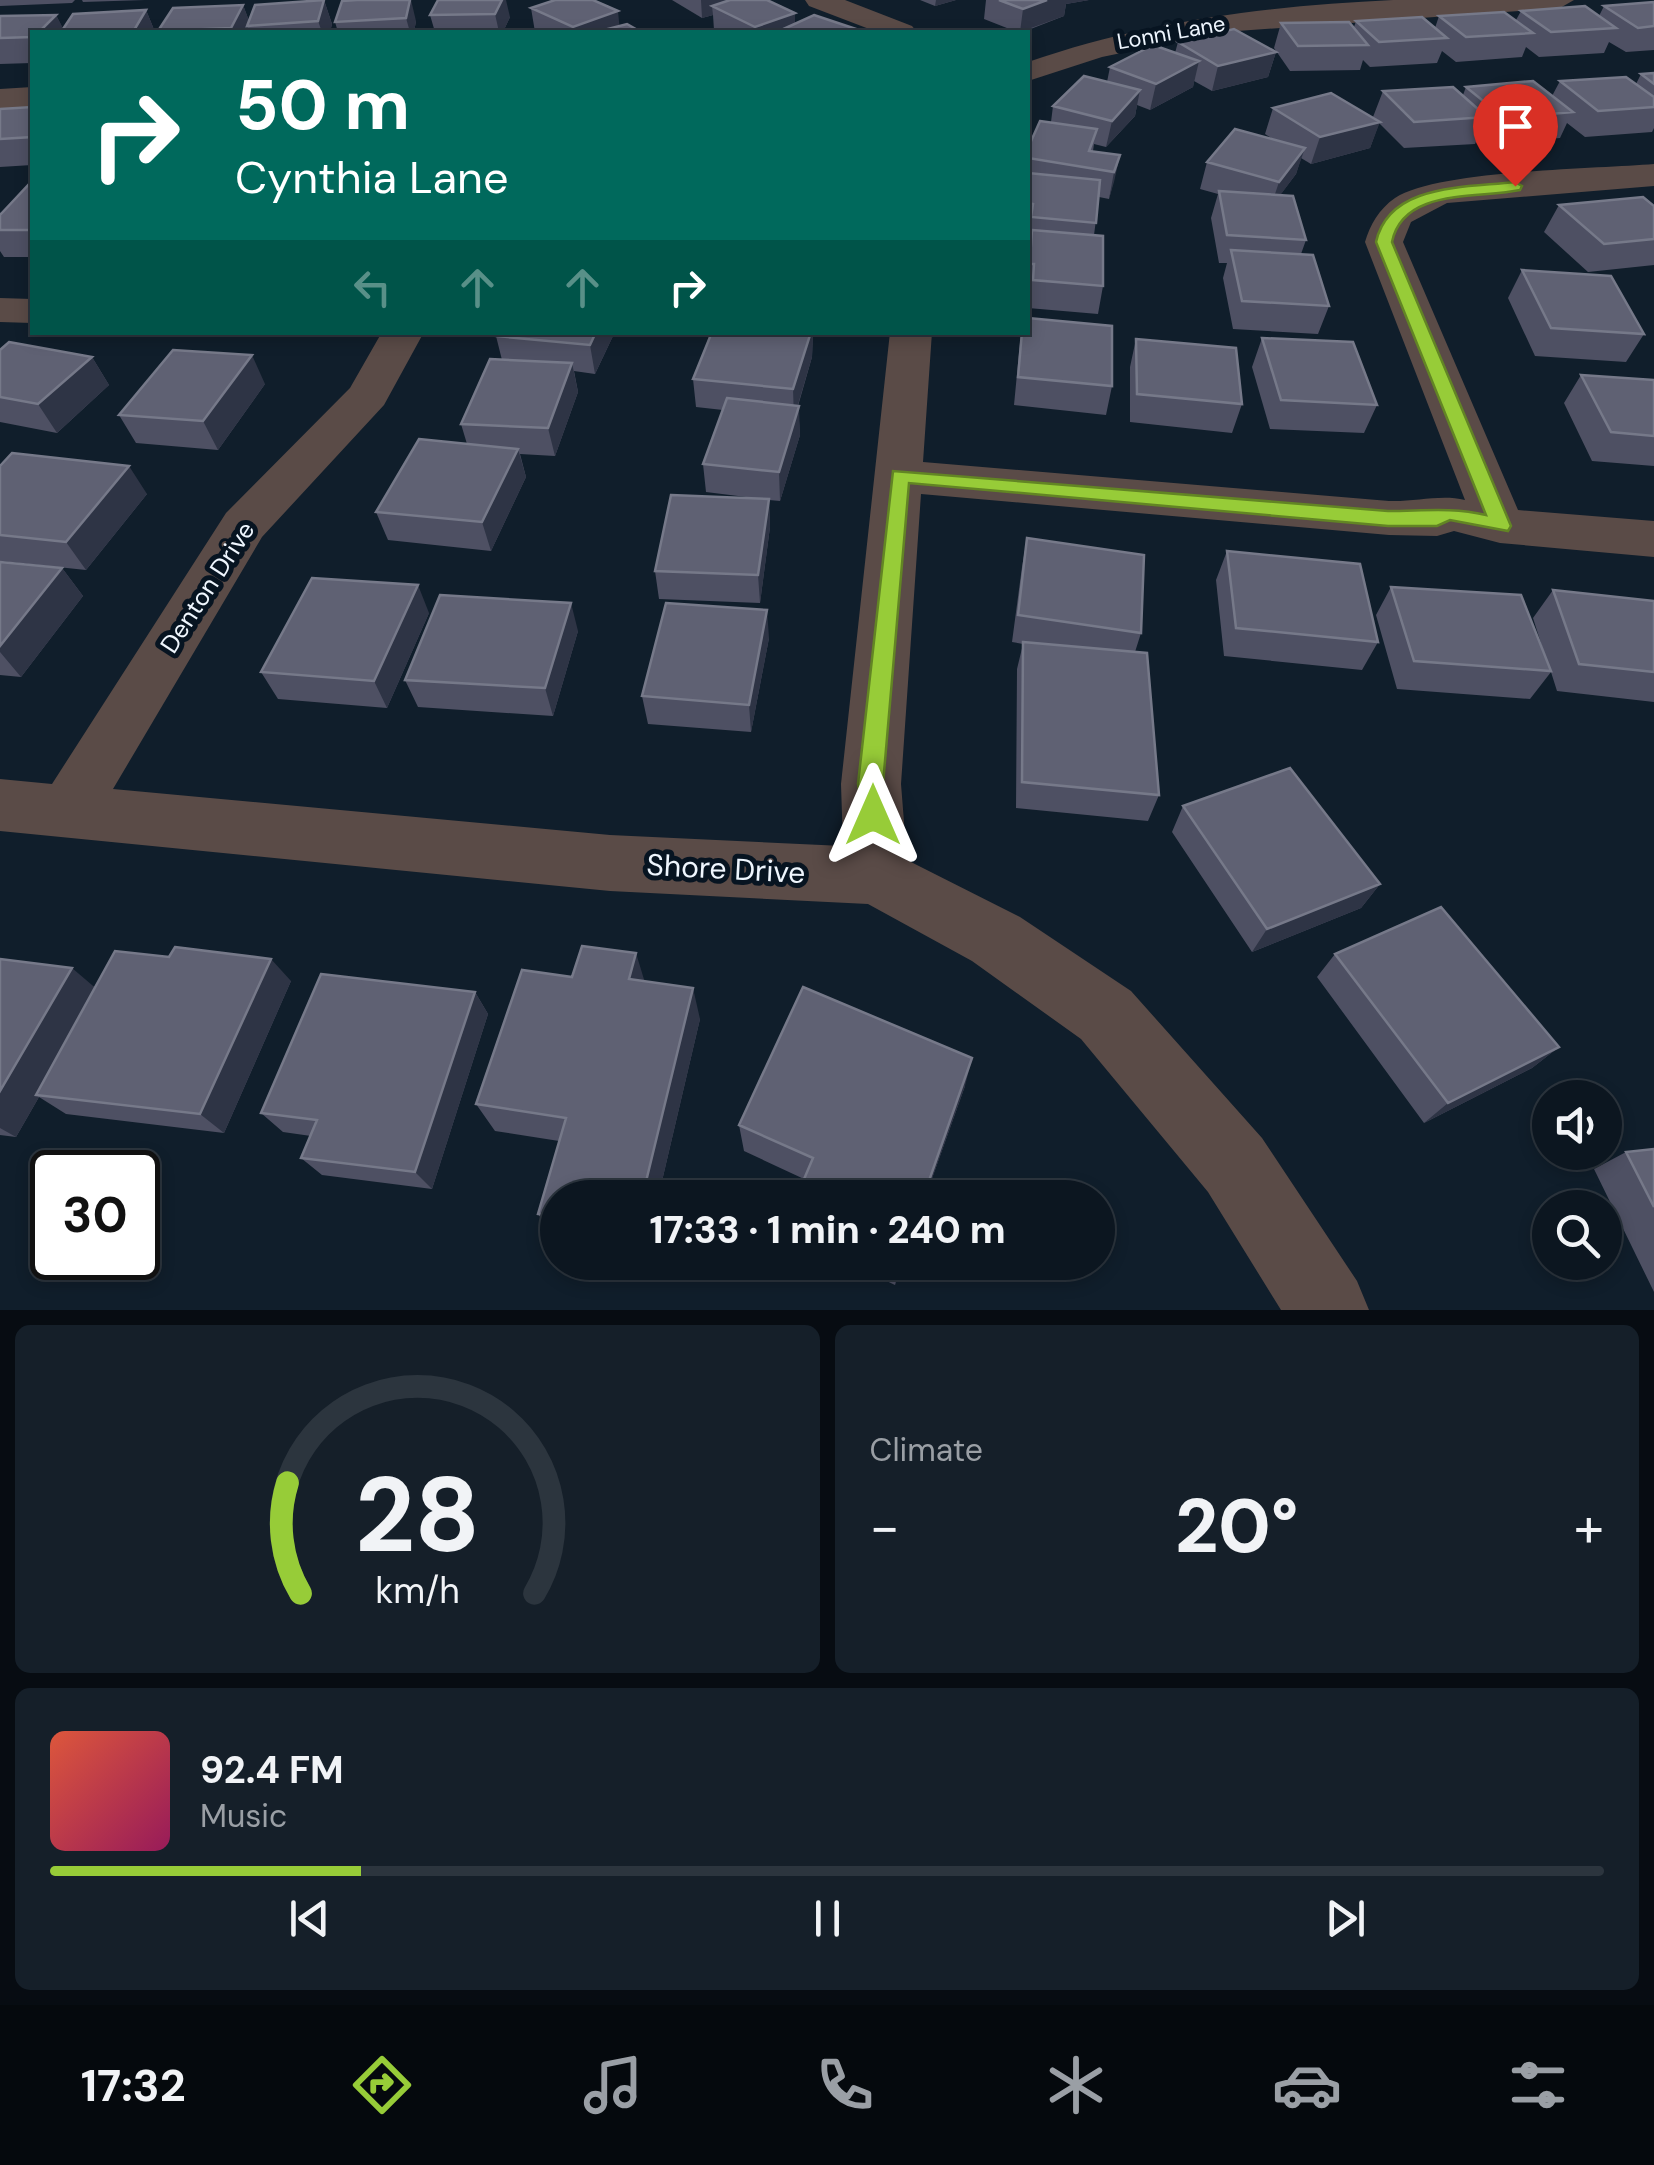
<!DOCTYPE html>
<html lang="en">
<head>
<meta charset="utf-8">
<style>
  body { margin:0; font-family:"DM Sans",sans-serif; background:#151f29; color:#f1f3f6; height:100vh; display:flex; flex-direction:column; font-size:38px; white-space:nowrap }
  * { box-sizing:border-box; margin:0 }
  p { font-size:32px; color:#9a9fa5 }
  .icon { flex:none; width:55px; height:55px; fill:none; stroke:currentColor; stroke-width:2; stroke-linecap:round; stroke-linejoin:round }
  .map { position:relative; height:1310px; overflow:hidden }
  .drawer { display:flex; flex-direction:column; gap:15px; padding:15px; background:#070c12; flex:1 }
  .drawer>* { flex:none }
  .banner { position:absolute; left:30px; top:30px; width:1000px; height:305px; border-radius:0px; box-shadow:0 5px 15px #0003,0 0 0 2px #2c353e; background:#00695c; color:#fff; overflow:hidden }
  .buttons { position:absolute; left:1532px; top:1080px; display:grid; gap:20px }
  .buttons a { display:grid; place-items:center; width:90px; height:90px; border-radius:50%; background:#0c1620; box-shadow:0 5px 15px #0003,0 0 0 2px #2c353e; font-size:50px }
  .speed { position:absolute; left:30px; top:1150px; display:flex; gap:20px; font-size:50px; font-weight:700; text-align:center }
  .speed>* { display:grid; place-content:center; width:130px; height:130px; border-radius:50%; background:#0c1620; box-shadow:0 5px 15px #0003,0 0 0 2px #2c353e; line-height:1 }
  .speed .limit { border:5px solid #111; border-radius:15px; background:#fff; color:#111 }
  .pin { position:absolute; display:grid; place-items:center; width:85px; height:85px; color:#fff; margin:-102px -42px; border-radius:50% 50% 50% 0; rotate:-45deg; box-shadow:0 0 10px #0007 }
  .pin .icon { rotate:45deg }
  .me { position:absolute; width:110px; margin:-55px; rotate:0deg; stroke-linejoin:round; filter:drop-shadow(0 0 8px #0008) }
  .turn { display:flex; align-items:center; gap:35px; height:210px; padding:0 40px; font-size:45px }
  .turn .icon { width:130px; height:130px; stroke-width:2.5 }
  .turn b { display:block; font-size:70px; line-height:85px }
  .lanes { display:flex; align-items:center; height:95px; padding:0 40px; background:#0003; justify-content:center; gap:50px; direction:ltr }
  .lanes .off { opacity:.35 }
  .big { font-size:75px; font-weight:800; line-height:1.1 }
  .drawer .widget { flex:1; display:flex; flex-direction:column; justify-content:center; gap:15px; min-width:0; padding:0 35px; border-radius:15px; background:#151f29 }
  .drawer .dial { align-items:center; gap:0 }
  .dial svg { height:260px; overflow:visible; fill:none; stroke:#2c353e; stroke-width:7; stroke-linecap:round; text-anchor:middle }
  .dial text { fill:#f1f3f6; stroke:none }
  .song { display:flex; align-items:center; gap:30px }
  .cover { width:120px; height:120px; border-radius:15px; background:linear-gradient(135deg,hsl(10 70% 55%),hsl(330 70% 35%)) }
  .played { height:10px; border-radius:5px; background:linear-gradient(90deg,#97cc38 20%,#2c353e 20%) }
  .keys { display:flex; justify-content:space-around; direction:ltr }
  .heat { display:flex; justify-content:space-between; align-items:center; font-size:55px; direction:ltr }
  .drawer .tiles { flex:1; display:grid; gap:15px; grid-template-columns:1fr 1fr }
  .widget:last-child { grid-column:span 2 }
  .trip { position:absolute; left:540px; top:1180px; width:575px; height:100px; border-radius:50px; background:#0c1620; box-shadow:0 5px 15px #0003,0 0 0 2px #2c353e; font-weight:800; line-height:100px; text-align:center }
  .tab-bar { display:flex; height:160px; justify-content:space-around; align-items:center; background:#05090d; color:#9a9fa5 }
  .tab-bar .icon { width:70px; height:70px }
  .tab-bar .selected { color:#97cc38 }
  .tab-bar b { font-size:45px; color:#f1f3f6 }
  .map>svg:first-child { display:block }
</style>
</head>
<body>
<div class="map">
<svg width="1654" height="1310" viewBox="0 0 1654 1310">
  <rect width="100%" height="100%" fill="#101e2b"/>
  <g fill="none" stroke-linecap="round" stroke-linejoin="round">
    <!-- street -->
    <path fill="#5a4b47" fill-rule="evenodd" d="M 805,0 L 845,0 L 912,26 L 917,32 L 877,32 L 809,6 Z
      M 1393,0 L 1574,0 L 1560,8 L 1223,32 L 1102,57 L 1028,81 L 1028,62 C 1147,21 1267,6 1393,0 Z
      M 32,87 L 32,107 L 0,109 L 0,89 Z
      M 1654,164 L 1654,186 L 1447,203 L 1411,222 L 1403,242 L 1518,510 L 1654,521 L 1654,557 L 1500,543 L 1454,531 L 1437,536 L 1389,535 L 921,494 L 901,784 L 907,860 L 1020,917 L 1131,991 L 1262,1138 L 1357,1281 L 1369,1310 L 1281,1310 L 1208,1192 L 1081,1039 L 972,961 L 868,904 L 610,891 L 0,831 L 0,779 L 52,784 L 226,513 L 350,388 L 382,332 L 424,332 L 384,405 L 262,537 L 113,789 L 610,835 L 843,846 L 841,784 L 890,332 L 932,332 L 923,462 L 1389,501 C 1415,502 1441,494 1465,500 L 1365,242 C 1370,225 1379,209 1395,198 C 1438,170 1596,169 1654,164 Z
      M 0,298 L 32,299 L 32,323 L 0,322 Z"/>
  </g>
  <!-- wall -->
  <path fill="#4e5063" d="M 0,0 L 75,0 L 72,3 L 0,6 Z
    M 82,0 L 145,0 L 83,2 Z
    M 324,0 L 332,24 L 330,32 L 158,31 L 243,5 L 249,21 Z
    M 438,0 L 510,17 L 503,32 L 435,32 L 430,15 Z
    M 672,0 L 767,0 L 795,24 L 865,32 L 718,32 L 714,30 L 713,15 L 702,18 Z
    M 920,0 L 956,0 L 935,6 Z
    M 986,0 L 1089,0 L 1066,4 L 1064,16 L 1023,32 L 1017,32 L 984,19 Z
    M 342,1 L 416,21 L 414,32 L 338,32 L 335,22 Z
    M 1654,2 L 1654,50 L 1626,52 L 1609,42 L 1604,53 L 1539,57 L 1526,47 L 1522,57 L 1456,62 L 1442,51 L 1437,63 L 1370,67 L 1363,60 L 1360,70 L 1290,71 L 1274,48 L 1281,23 L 1354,27 L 1356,21 L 1435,28 L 1439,16 L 1516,20 L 1521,11 L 1599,16 L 1604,6 Z
    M 531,8 L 620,26 L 641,32 L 535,32 Z
    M 146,10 L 155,32 L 32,32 L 32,63 L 0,64 L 0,16 L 56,15 L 63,29 Z
    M 1178,42 L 1276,52 L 1268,77 L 1212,91 L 1194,81 L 1193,87 L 1150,110 L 1137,105 L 1135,116 L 1106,147 L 1094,144 L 1093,151 L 1120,155 L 1109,199 L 1099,197 L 1094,235 L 1103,286 L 1098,314 L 1028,308 L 1028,148 L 1051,122 L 1053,106 L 1107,82 L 1110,67 L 1175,53 Z
    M 1654,73 L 1654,128 L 1652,132 L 1585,137 L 1567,123 L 1560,138 L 1492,144 L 1480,133 L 1475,144 L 1404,148 L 1379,123 L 1370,148 L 1311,164 L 1301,158 L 1296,174 L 1280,195 L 1306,240 L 1301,254 L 1329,306 L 1318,334 L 1233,329 L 1223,278 L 1227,263 L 1219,263 L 1211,218 L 1218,194 L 1200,189 L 1207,162 L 1273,139 L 1265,134 L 1273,108 L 1376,119 L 1373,117 L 1383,91 L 1463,95 L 1466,87 L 1552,96 L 1560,81 L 1636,84 L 1641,74 Z
    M 32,107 L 32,165 L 0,167 L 0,109 Z
    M 32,181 L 32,257 L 4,257 L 0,251 L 0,212 L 1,214 Z
    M 1559,205 L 1654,206 L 1654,265 L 1588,272 L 1544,232 Z
    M 1522,270 L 1644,334 L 1626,362 L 1535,356 L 1508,298 Z
    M 498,332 L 613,332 L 613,336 L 595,374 L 574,371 L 578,392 L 555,456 L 520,454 L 526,477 L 491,551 L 388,540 L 376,512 L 467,444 L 461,424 L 502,360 L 496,336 Z
    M 712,332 L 813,332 L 812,357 L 798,406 L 800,435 L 780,501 L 769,500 L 770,527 L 760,603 L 659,599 L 655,571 L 754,498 L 706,492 L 703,464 L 723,410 L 696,407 L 693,379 Z
    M 1021,332 L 1028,332 L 1112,386 L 1106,415 L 1014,405 Z
    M 1262,338 L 1377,405 L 1364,433 L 1270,429 L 1252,367 Z
    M 1136,339 L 1242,404 L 1232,433 L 1130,422 L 1130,367 Z
    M 0,350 L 92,357 L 109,385 L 57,433 L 0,422 Z
    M 1581,375 L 1654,380 L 1654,466 L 1592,461 L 1564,403 Z
    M 265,384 L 218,450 L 136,443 L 119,415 Z
    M 0,466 L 147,494 L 86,570 L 0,561 Z
    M 1027,538 L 1141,633 L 1135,652 L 1159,795 L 1148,821 L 1016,808 L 1017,669 L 1023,644 L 1012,642 L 1022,567 Z
    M 1227,551 L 1378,642 L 1362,670 L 1224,656 L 1216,580 Z
    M 0,562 L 62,568 L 83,596 L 21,677 L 0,675 Z
    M 1391,587 L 1547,662 L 1533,618 L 1553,590 L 1654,601 L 1654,702 L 1557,691 L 1551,672 L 1530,699 L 1397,689 L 1376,615 Z
    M 429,613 L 387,708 L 278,699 L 261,672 Z
    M 578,631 L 553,716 L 418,707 L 405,680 Z
    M 769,638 L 751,732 L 648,724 L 642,696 Z
    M 1183,806 L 1380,884 L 1361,908 L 1252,952 L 1172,832 Z
    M 1335,954 L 1559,1047 L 1532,1068 L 1424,1123 L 1317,977 Z
    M 0,959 L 95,987 L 291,981 L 224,1133 L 66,1114 L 39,1097 L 16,1137 L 0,1135 Z
    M 572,977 L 644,981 L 700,1019 L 658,1198 L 558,1198 L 558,1237 L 554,1236 L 538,1214 L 559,1141 L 495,1131 L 476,1104 Z
    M 475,992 L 488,1014 L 432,1189 L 322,1175 L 301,1158 L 311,1136 L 283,1132 L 261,1113 Z
    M 965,1086 L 925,1198 L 796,1198 L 804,1179 L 744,1151 L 739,1125 Z
    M 1654,1149 L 1654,1292 L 1594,1169 L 1626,1152 Z
    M 846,1262 L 903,1262 L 895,1285 Z"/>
  <!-- shaded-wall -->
  <path fill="#2e3445" d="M 324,0 L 332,24 L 330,32 L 322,32 L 318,21 Z
    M 410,0 L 411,0 L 416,21 L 414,32 L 410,32 L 406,18 Z
    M 502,0 L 506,0 L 510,17 L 503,32 L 499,32 L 495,14 Z
    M 701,0 L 743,0 L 712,6 L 713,15 L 702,18 Z
    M 936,0 L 956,0 L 935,6 Z
    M 1047,0 L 1089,0 L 1066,4 L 1064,16 L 1020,32 L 1023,9 Z
    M 243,5 L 251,26 L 247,26 L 250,32 L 233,32 L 231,28 Z
    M 146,10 L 155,32 L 133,32 Z
    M 618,11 L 620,32 L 574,32 L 573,27 Z
    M 795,13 L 795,32 L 779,31 L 780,32 L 755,32 L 755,27 Z
    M 56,15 L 65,32 L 39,32 Z
    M 1276,52 L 1268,77 L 1212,91 L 1218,66 Z
    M 1199,61 L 1193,87 L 1150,110 L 1156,84 Z
    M 1140,90 L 1135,116 L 1106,147 L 1112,121 Z
    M 1380,122 L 1370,148 L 1311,164 L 1320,137 Z
    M 1305,148 L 1296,174 L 1270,209 L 1279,182 Z
    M 1120,155 L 1114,182 L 1109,199 L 1114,172 Z
    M 596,332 L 613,332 L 613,336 L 595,374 L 590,345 Z
    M 811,332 L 813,332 L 812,357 L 794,418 L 793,389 Z
    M 252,355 L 265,384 L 218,450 L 203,421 Z
    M 92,357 L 109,385 L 57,433 L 38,404 Z
    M 572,363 L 578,392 L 555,456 L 548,428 Z
    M 799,406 L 800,435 L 780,501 L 779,472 Z
    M 518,449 L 526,477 L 491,551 L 482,522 Z
    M 129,466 L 147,494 L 86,570 L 66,542 Z
    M 769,499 L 770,527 L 760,603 L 758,575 Z
    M 62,568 L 83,596 L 21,677 L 0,652 L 0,646 Z
    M 418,585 L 429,613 L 387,708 L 374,681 Z
    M 571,603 L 578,631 L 553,716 L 545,688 Z
    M 767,610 L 769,638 L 751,732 L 749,705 Z
    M 1380,884 L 1361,908 L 1252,952 L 1267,929 Z
    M 636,953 L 646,986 L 629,979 Z
    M 271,959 L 291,981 L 224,1133 L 200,1114 Z
    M 72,968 L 99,991 L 36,1095 L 39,1097 L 16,1137 L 0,1128 L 0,1091 Z
    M 693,988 L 700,1019 L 658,1198 L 642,1198 Z
    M 475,992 L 488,1014 L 432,1189 L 415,1172 Z
    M 1559,1047 L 1532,1068 L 1424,1123 L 1448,1103 Z
    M 972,1058 L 965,1086 L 925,1198 L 923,1198 Z
    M 900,1262 L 903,1262 L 895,1285 Z"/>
  <!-- building -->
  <path fill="#5f6173" stroke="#767989" stroke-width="2.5" d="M 324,0 L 318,21 L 247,26 L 255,5 Z
    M 357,0 L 410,0 L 406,18 L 335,22 L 342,1 Z
    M 438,0 L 502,0 L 495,14 L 430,15 Z
    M 555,0 L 593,0 L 618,11 L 573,27 L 531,8 Z
    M 730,0 L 767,0 L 795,13 L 755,27 L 712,6 Z
    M 999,0 L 1047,0 L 1023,9 Z
    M 1654,2 L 1654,26 L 1638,28 L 1604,6 Z
    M 243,5 L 231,28 L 158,31 L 173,8 Z
    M 1585,6 L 1616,28 L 1551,32 L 1521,11 Z
    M 146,10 L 133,32 L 61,32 L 73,14 Z
    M 1504,12 L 1533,33 L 1466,37 L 1439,16 Z
    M 56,15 L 39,32 L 32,32 L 32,37 L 0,38 L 0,16 Z
    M 814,15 L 865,32 L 783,32 L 779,31 Z
    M 1422,17 L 1447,38 L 1379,42 L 1356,21 Z
    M 1349,22 L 1368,45 L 1298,46 L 1281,23 Z
    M 627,24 L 641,32 L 596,32 Z
    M 1234,29 L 1276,52 L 1218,66 L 1178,42 Z
    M 1153,45 L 1199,61 L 1156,84 L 1110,67 Z
    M 1654,73 L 1654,84 L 1641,74 Z
    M 1084,76 L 1140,90 L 1112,121 L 1053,106 Z
    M 1626,77 L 1654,97 L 1654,107 L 1598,111 L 1560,81 Z
    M 1533,81 L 1573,112 L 1504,118 L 1466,87 Z
    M 1453,87 L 1487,117 L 1414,122 L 1383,91 Z
    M 1331,93 L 1380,122 L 1320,137 L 1273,108 Z
    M 32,107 L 32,137 L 0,139 L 0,109 Z
    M 1040,121 L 1097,129 L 1089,151 L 1120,155 L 1114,172 L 1028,158 L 1028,148 Z
    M 1235,129 L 1305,148 L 1279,182 L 1207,162 Z
    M 1028,173 L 1100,180 L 1096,223 L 1031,217 L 1033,204 L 1028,203 Z
    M 32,181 L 32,230 L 0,230 L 0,215 Z
    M 1219,191 L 1293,196 L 1306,240 L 1227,235 Z
    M 1643,197 L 1654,206 L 1654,239 L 1604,244 L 1559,205 Z
    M 1032,230 L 1103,236 L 1103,286 L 1033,280 L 1034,264 L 1028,264 L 1028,244 L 1031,245 Z
    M 1231,250 L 1313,255 L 1329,306 L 1242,301 Z
    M 1522,270 L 1611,276 L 1644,334 L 1551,328 Z
    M 1028,318 L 1112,326 L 1112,386 L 1018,377 L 1022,332 L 1028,332 Z
    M 498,332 L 596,332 L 590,345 L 496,336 Z
    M 712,332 L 811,332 L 793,389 L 693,379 Z
    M 1262,338 L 1353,342 L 1377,405 L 1281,400 Z
    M 1136,339 L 1236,348 L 1242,404 L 1137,394 Z
    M 9,342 L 92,357 L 38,404 L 0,397 L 0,350 Z
    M 173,350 L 252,355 L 203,421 L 119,415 Z
    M 490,359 L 572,363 L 548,428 L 461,424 Z
    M 1581,375 L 1654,380 L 1654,436 L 1611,432 Z
    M 727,398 L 799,406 L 779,472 L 703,464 Z
    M 419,439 L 518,449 L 482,522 L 376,512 Z
    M 12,453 L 129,466 L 66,542 L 0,535 L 0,466 Z
    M 671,495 L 769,499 L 758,575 L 655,571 Z
    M 1027,538 L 1144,555 L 1141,633 L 1018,615 Z
    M 1227,551 L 1360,564 L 1378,642 L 1236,628 Z
    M 0,562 L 62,568 L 0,646 Z
    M 312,578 L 418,585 L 374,681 L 261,672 Z
    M 1391,587 L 1521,595 L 1551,671 L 1414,661 Z
    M 1553,590 L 1654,601 L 1654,672 L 1579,664 Z
    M 440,595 L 571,603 L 545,688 L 405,680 Z
    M 666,603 L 767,610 L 749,705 L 642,696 Z
    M 1023,642 L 1147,653 L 1159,795 L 1022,782 Z
    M 1290,768 L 1380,884 L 1267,929 L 1183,806 Z
    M 1441,907 L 1559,1047 L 1448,1103 L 1335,954 Z
    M 582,946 L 636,953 L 629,979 L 693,988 L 642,1198 L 558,1198 L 558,1217 L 538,1214 L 566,1118 L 476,1104 L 522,970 L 572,977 Z
    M 175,947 L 271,959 L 200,1114 L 36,1095 L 115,951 L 169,957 Z
    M 0,959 L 72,968 L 0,1091 Z
    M 321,974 L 475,992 L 415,1172 L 301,1158 L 317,1120 L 261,1113 Z
    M 803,987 L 972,1058 L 923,1198 L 796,1198 L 813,1158 L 739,1125 Z
    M 1654,1149 L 1654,1207 L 1626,1152 Z"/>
  <!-- route -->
  <path fill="#97cc38" stroke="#628524" stroke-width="2.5" d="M 1515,182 L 1522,186 L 1520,190 C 1477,199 1403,188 1392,242 L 1511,526 L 1508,531 L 1450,520 L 1437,526 L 1388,526 L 909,483 L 883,784 L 885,815 L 873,826 L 864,822 L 858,784 L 893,471 L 1388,511 C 1424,511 1451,507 1486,515 L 1376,242 C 1389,183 1466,188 1515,182 Z"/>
  <g text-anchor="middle" stroke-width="10" stroke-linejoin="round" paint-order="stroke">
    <!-- far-street labels -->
    <g font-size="22" fill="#eff6fe" stroke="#071421">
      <text transform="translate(1171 32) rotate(-10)" y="8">Lonni Lane</text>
    </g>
    <!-- street labels -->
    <g font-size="25" fill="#eff6fe" stroke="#071421">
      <text transform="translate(207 587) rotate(-57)" y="9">Denton Drive</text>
    </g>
    <!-- near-street labels -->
    <g font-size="30" fill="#eff6fe" stroke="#071421">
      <text transform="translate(726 869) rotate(3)" y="10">Shore Drive</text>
    </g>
  </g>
</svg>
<div class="buttons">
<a><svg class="icon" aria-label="sound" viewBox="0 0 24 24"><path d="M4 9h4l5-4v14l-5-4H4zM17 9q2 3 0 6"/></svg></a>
<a><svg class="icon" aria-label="search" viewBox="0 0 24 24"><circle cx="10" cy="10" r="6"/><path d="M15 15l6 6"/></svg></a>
</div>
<div class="speed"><div class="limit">30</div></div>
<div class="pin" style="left:1515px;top:186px;background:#d93025"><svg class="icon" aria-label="arrive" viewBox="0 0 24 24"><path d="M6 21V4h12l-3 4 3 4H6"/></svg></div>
<svg class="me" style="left:873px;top:815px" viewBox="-20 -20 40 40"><path d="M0-17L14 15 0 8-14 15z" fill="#97cc38" stroke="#fff" stroke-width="4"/></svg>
<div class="trip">17:33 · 1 min · 240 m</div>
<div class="banner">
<div class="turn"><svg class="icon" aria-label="right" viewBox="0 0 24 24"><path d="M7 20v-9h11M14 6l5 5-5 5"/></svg><div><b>50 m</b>Cynthia Lane</div></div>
<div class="lanes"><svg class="icon off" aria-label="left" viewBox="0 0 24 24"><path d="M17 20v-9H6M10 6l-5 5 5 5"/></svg><svg class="icon off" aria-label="ahead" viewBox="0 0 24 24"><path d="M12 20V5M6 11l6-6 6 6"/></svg><svg class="icon off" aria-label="ahead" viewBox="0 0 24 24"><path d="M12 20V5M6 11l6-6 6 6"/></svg><svg class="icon" aria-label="right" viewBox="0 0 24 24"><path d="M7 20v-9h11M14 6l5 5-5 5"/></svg></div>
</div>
</div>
<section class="drawer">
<div class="tiles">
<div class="widget dial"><svg viewBox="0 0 100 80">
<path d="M14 69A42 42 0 1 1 86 69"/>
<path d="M14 69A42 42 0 0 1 10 35" stroke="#97cc38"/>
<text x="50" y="56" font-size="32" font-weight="700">28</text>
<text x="50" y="72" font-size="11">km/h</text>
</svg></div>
<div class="widget"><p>Climate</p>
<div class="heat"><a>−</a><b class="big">20°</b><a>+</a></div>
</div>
<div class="widget">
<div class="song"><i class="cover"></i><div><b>92.4 FM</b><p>Music</p></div></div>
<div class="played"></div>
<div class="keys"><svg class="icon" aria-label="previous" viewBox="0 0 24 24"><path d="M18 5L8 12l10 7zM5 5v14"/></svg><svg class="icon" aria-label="pause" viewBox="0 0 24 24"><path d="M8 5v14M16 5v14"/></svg><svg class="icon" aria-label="next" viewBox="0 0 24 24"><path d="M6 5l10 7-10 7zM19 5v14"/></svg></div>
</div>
</div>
</section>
<nav class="tab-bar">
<b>17:32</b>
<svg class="icon selected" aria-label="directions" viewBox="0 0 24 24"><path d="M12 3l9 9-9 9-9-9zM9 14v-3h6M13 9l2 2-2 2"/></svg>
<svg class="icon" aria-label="music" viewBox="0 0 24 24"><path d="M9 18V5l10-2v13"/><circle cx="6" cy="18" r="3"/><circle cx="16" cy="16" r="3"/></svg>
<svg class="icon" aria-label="phone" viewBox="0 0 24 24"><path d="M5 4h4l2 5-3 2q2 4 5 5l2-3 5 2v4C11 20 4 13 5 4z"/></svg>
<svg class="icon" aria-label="climate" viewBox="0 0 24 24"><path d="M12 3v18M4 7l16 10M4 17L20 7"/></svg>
<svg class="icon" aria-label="car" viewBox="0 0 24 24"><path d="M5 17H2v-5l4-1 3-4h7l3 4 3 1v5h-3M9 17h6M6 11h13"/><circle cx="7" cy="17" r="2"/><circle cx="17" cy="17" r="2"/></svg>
<svg class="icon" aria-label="filters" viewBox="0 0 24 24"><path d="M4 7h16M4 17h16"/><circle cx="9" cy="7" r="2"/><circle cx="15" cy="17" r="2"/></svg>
</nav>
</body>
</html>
